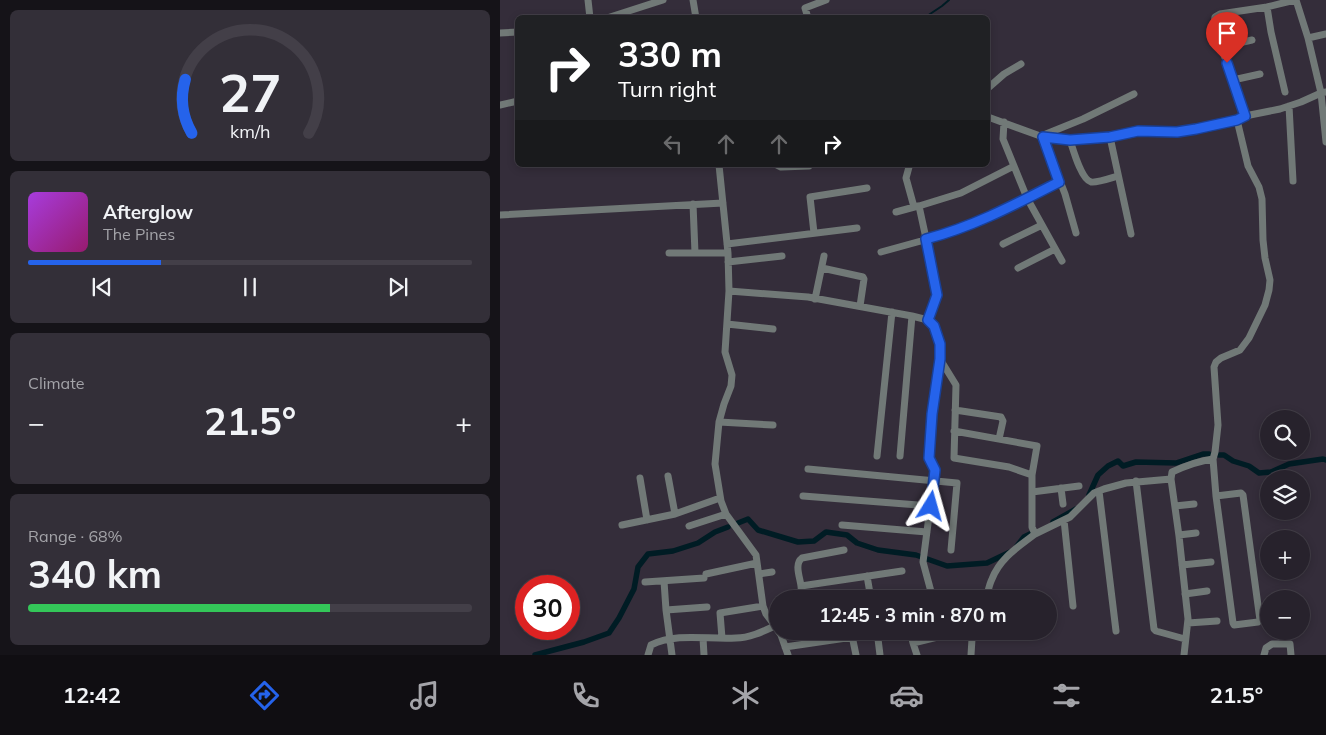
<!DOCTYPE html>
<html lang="en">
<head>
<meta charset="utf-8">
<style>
  body { margin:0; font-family:Mulish,sans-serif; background:#332f38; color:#f1f3f6; height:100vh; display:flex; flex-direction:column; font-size:19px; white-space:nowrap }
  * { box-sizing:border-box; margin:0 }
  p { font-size:16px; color:#a4a4a9 }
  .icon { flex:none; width:28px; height:28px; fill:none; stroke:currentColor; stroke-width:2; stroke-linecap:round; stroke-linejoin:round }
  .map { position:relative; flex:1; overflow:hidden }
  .panel { display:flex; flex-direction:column; gap:10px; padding:10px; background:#151318; width:500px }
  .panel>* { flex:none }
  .hud { position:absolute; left:15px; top:15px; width:475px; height:152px; border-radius:8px; box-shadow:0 2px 8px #0003,0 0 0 1px #433f48; background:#202124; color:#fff; overflow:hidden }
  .fabs { position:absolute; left:760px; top:410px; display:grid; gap:10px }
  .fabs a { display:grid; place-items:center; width:50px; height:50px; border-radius:50%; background:#27222c; box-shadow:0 2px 8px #0003,0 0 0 1px #433f48; font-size:25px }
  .speed { position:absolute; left:15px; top:575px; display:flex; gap:10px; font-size:25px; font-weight:700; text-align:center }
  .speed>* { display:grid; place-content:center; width:65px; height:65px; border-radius:50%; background:#27222c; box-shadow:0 2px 8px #0003,0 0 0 1px #433f48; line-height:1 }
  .speed .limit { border:8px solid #d22; background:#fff; color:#111 }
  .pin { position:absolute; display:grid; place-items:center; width:42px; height:42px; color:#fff; margin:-51px -21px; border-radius:50% 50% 50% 0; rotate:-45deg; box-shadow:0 0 5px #0007 }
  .pin .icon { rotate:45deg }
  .me { position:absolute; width:55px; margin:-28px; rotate:8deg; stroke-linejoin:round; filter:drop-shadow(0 0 4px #0008) }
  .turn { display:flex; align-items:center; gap:18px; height:105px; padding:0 20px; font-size:22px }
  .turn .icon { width:65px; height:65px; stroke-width:2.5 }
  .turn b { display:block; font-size:35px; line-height:42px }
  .lanes { display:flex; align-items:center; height:48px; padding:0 20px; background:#0003; justify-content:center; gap:25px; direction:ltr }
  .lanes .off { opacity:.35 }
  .big { font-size:38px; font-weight:700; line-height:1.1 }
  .panel .card { flex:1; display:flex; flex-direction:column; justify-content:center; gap:8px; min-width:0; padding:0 18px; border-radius:8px; background:#332f38 }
  .panel .dial { align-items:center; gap:0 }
  .dial svg { height:130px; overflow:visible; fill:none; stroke:#433f48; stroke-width:7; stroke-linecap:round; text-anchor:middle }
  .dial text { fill:#f1f3f6; stroke:none }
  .song { display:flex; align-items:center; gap:15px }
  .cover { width:60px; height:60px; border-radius:8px; background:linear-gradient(135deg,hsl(280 70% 55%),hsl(320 70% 35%)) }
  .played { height:5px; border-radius:2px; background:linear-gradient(90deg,#2563eb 30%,#433f48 30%) }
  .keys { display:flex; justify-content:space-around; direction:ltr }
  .heat { display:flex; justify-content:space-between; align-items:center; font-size:28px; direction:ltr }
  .charge { height:8px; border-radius:4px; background:linear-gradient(90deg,#34c759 68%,#433f48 0) }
  .trip { position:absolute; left:269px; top:590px; width:288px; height:50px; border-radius:25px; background:#27222c; box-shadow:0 2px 8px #0003,0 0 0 1px #433f48; font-weight:700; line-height:50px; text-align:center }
  .menu { display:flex; height:80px; justify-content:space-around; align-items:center; background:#100e12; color:#a4a4a9 }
  .menu .icon { width:35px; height:35px }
  .menu .on { color:#2563eb }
  .menu b { font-size:22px; color:#f1f3f6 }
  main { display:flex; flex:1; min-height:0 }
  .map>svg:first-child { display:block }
</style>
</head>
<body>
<main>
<section class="panel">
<div class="card dial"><svg viewBox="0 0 100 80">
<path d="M14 69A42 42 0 1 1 86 69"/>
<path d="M14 69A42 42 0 0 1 10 36" stroke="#2563eb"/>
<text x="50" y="56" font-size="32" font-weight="700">27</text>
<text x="50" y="72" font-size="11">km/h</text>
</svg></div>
<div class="card">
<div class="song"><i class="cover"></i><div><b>Afterglow</b><p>The Pines</p></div></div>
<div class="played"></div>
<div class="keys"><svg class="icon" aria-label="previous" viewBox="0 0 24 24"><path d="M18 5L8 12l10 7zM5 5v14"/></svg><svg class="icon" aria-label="pause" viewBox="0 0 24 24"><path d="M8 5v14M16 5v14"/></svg><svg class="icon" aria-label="next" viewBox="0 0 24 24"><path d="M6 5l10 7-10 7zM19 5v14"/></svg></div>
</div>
<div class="card"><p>Climate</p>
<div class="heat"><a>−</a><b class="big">21.5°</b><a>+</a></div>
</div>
<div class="card"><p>Range · 68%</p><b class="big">340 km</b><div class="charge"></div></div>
</section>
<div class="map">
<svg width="826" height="655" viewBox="0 0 826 655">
  <rect width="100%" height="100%" fill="#342d3a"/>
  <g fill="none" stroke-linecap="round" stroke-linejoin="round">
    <!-- stream -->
    <path stroke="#001c24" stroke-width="2" d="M 424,18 L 442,6 L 449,0"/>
    <!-- canal -->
    <path stroke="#001c24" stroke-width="5.5" d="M 719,455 L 724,455 L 733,461 L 749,466 L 759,473 L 771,472 L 789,464 L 823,459 L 826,460
      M 589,495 L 598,475 L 608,466 L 618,461 L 623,466 L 636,462 L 676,463 L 703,454 L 709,454
      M 553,522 L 576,509
      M 238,523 L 248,519 L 258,530 L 298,542 L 314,541 L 326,532 L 347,535 L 357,543 L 378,550 L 416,555 L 447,566 L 487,563 L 510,552
      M 517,546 L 524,537 L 530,534
      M 35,655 L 84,642 L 109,633 L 119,618 L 134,589 L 138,567 L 148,554 L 173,551 L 198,543 L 215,532 L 228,527"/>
    <!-- minor -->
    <path stroke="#717977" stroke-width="7" d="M 88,0 L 90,18
      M 193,0 L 196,18
      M 796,0 L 808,38 L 821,93 L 826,92
      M 767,7 L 771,32 L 785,92
      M 107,18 L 163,0
      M 308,18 L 305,8 L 326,0
      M 0,33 L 18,32
      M 808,38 L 826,34
      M 721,47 L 752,40
      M 733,80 L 760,74
      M 488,88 L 504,74 L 521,64
      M 0,105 L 18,101
      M 789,106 L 793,181
      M 745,116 L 780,109 L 801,102 L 821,93 L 826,142
      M 488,117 L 543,137 L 570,140 L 610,137 L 638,131 L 677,132 L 696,129 L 737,120 L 745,116 C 741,104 737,91 733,78 C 728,65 712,28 715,17 L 720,14 L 767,7 L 795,0
      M 504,122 L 503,139 L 514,166 L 527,198 L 562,261
      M 541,136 L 583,119 L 634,94
      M 543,137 L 565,194 L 576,233
      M 610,137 L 631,234
      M 570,140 C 573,149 581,179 591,182 C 597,183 611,178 618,176
      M 219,165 L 228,253 L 229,291 L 225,352 L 232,375 L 231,386 L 224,404 L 219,422 L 215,464 L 221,501 L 226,514 L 256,555 L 263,606 L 266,614 L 278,630
      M 277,165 L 281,167 L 309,166
      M 409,167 L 406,178 L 414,207
      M 193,204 L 195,253
      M 396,212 L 418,206
      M 0,215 L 223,203
      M 314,233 L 310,197 L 367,188
      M 227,244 L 357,228
      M 503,244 L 542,225
      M 381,252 L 450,233 L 474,223 L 559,182
      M 169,253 L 228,253
      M 228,262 L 282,256
      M 322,268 L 363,277 L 364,279 L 360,306
      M 518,268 L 555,249
      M 229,291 L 308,297 L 412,316 L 428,320 L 434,326 L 440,344 L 440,359 L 456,385 L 454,458 L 509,467 L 532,475 L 532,527 L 535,534 C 518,547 500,558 492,579 C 489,585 488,592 486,599
      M 315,299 L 324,256
      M 428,320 L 436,299 L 437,289 L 419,206 L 461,193 L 514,166
      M 227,324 L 273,329
      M 455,410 L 501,417 L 503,421 L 499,439
      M 219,422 L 273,425
      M 454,431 L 537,446 L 532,475
      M 377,456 L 392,312
      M 400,456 L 412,316
      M 308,469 L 457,483 L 451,550
      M 168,476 L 175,514
      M 140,478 L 147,520
      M 636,481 L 654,629 L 656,631 L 685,639
      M 561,488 L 563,504
      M 599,491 L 616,631
      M 532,492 L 579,486
      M 741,493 L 743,495 L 760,620 L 758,622 L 734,625 L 733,623 L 716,496 Z
      M 303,496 L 431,506
      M 716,496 L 713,459 L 715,452 L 718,425 L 714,367 L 716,362 L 721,358 L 740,350 L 749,338 L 765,305 L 769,290 L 770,280 L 765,258 L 763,240 L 762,199 L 759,187 L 748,166 L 737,120
      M 675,506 L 694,504
      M 564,520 L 573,606
      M 122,525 L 175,514 L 220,498
      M 342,525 L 427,532
      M 189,526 L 226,514
      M 535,534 L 570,517 L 594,493 L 604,489 L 626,483 L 671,479
      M 679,535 L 696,533
      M 682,565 L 711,562
      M 206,574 L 257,563
      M 259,574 L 272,572
      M 367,576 L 371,599
      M 164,581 L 166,610 L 172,655
      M 145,582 L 204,578
      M 301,586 C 300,577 294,564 302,558 L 344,550
      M 685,594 L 707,591
      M 302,599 L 301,586 L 402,571
      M 433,599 L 423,562 L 435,470 L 429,458 L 432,414 L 440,359
      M 166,610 L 207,607
      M 688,623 L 717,621
      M 278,631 L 281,635 L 288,655
      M 351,631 L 356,655
      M 377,631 L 380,655
      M 410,631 L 413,643
      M 203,638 L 204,655
      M 222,638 L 220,613 L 263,606
      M 285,647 L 353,637
      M 148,655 L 151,645 C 178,632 208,640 236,638 C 250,638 264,631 277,625
      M 417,655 L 413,643 L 462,631
      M 471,655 L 472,639 L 475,631
      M 684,655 L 688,619 L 679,536 L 671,479 L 672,472 C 685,466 698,461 713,459
      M 764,655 L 766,648 L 772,644 L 790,644 L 791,655"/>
  </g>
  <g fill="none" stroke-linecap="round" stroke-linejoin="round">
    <defs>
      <path id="route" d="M 431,506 L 435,470 L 429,458 L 432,414 L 440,359 L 440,344 L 434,326 L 428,320 L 437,295 L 426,239 C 473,227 516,204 559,182 L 543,137 L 570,140 L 610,137 L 638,131 L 677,132 L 696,129 L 737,120 L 745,116 L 727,63"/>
    </defs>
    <!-- route casing -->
    <use href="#route" stroke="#184099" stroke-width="12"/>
    <!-- route -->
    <use href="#route" stroke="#2563eb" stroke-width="9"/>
  </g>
</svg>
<div class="fabs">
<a><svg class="icon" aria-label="search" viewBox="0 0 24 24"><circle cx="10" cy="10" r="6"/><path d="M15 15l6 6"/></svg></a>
<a><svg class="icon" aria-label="layers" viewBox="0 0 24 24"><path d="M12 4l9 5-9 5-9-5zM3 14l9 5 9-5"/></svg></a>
<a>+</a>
<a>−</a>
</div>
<div class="speed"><div class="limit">30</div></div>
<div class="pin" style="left:727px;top:63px;background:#d93025"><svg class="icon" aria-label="arrive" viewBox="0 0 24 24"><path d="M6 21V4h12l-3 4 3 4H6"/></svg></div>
<svg class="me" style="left:431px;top:506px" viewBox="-20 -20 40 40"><path d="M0-17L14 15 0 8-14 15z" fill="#2563eb" stroke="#fff" stroke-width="4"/></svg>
<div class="trip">12:45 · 3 min · 870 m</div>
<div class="hud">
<div class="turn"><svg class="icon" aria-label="right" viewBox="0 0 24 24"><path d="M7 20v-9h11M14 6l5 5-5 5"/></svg><div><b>330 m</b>Turn right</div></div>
<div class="lanes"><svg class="icon off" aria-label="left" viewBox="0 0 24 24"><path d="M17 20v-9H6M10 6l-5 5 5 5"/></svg><svg class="icon off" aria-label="ahead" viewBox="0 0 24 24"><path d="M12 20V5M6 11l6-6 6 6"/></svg><svg class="icon off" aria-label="ahead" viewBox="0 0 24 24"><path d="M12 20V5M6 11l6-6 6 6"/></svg><svg class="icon" aria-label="right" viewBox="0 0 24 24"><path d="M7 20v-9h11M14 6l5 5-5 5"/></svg></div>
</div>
</div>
</main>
<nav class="menu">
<b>12:42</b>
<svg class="icon on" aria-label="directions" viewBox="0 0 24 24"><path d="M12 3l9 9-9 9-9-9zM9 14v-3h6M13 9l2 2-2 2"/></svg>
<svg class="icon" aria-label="music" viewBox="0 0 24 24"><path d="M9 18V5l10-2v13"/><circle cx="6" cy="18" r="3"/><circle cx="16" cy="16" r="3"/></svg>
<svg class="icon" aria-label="phone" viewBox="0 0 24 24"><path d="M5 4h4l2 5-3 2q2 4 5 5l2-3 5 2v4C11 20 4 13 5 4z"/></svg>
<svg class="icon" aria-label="climate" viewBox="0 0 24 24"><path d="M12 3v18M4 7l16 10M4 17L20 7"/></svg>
<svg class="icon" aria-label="car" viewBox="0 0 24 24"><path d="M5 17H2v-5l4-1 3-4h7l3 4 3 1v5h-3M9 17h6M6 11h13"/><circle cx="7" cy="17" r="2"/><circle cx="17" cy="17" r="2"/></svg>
<svg class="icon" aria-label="filters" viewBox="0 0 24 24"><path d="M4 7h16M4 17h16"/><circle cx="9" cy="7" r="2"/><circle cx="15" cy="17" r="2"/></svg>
<b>21.5°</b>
</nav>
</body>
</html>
